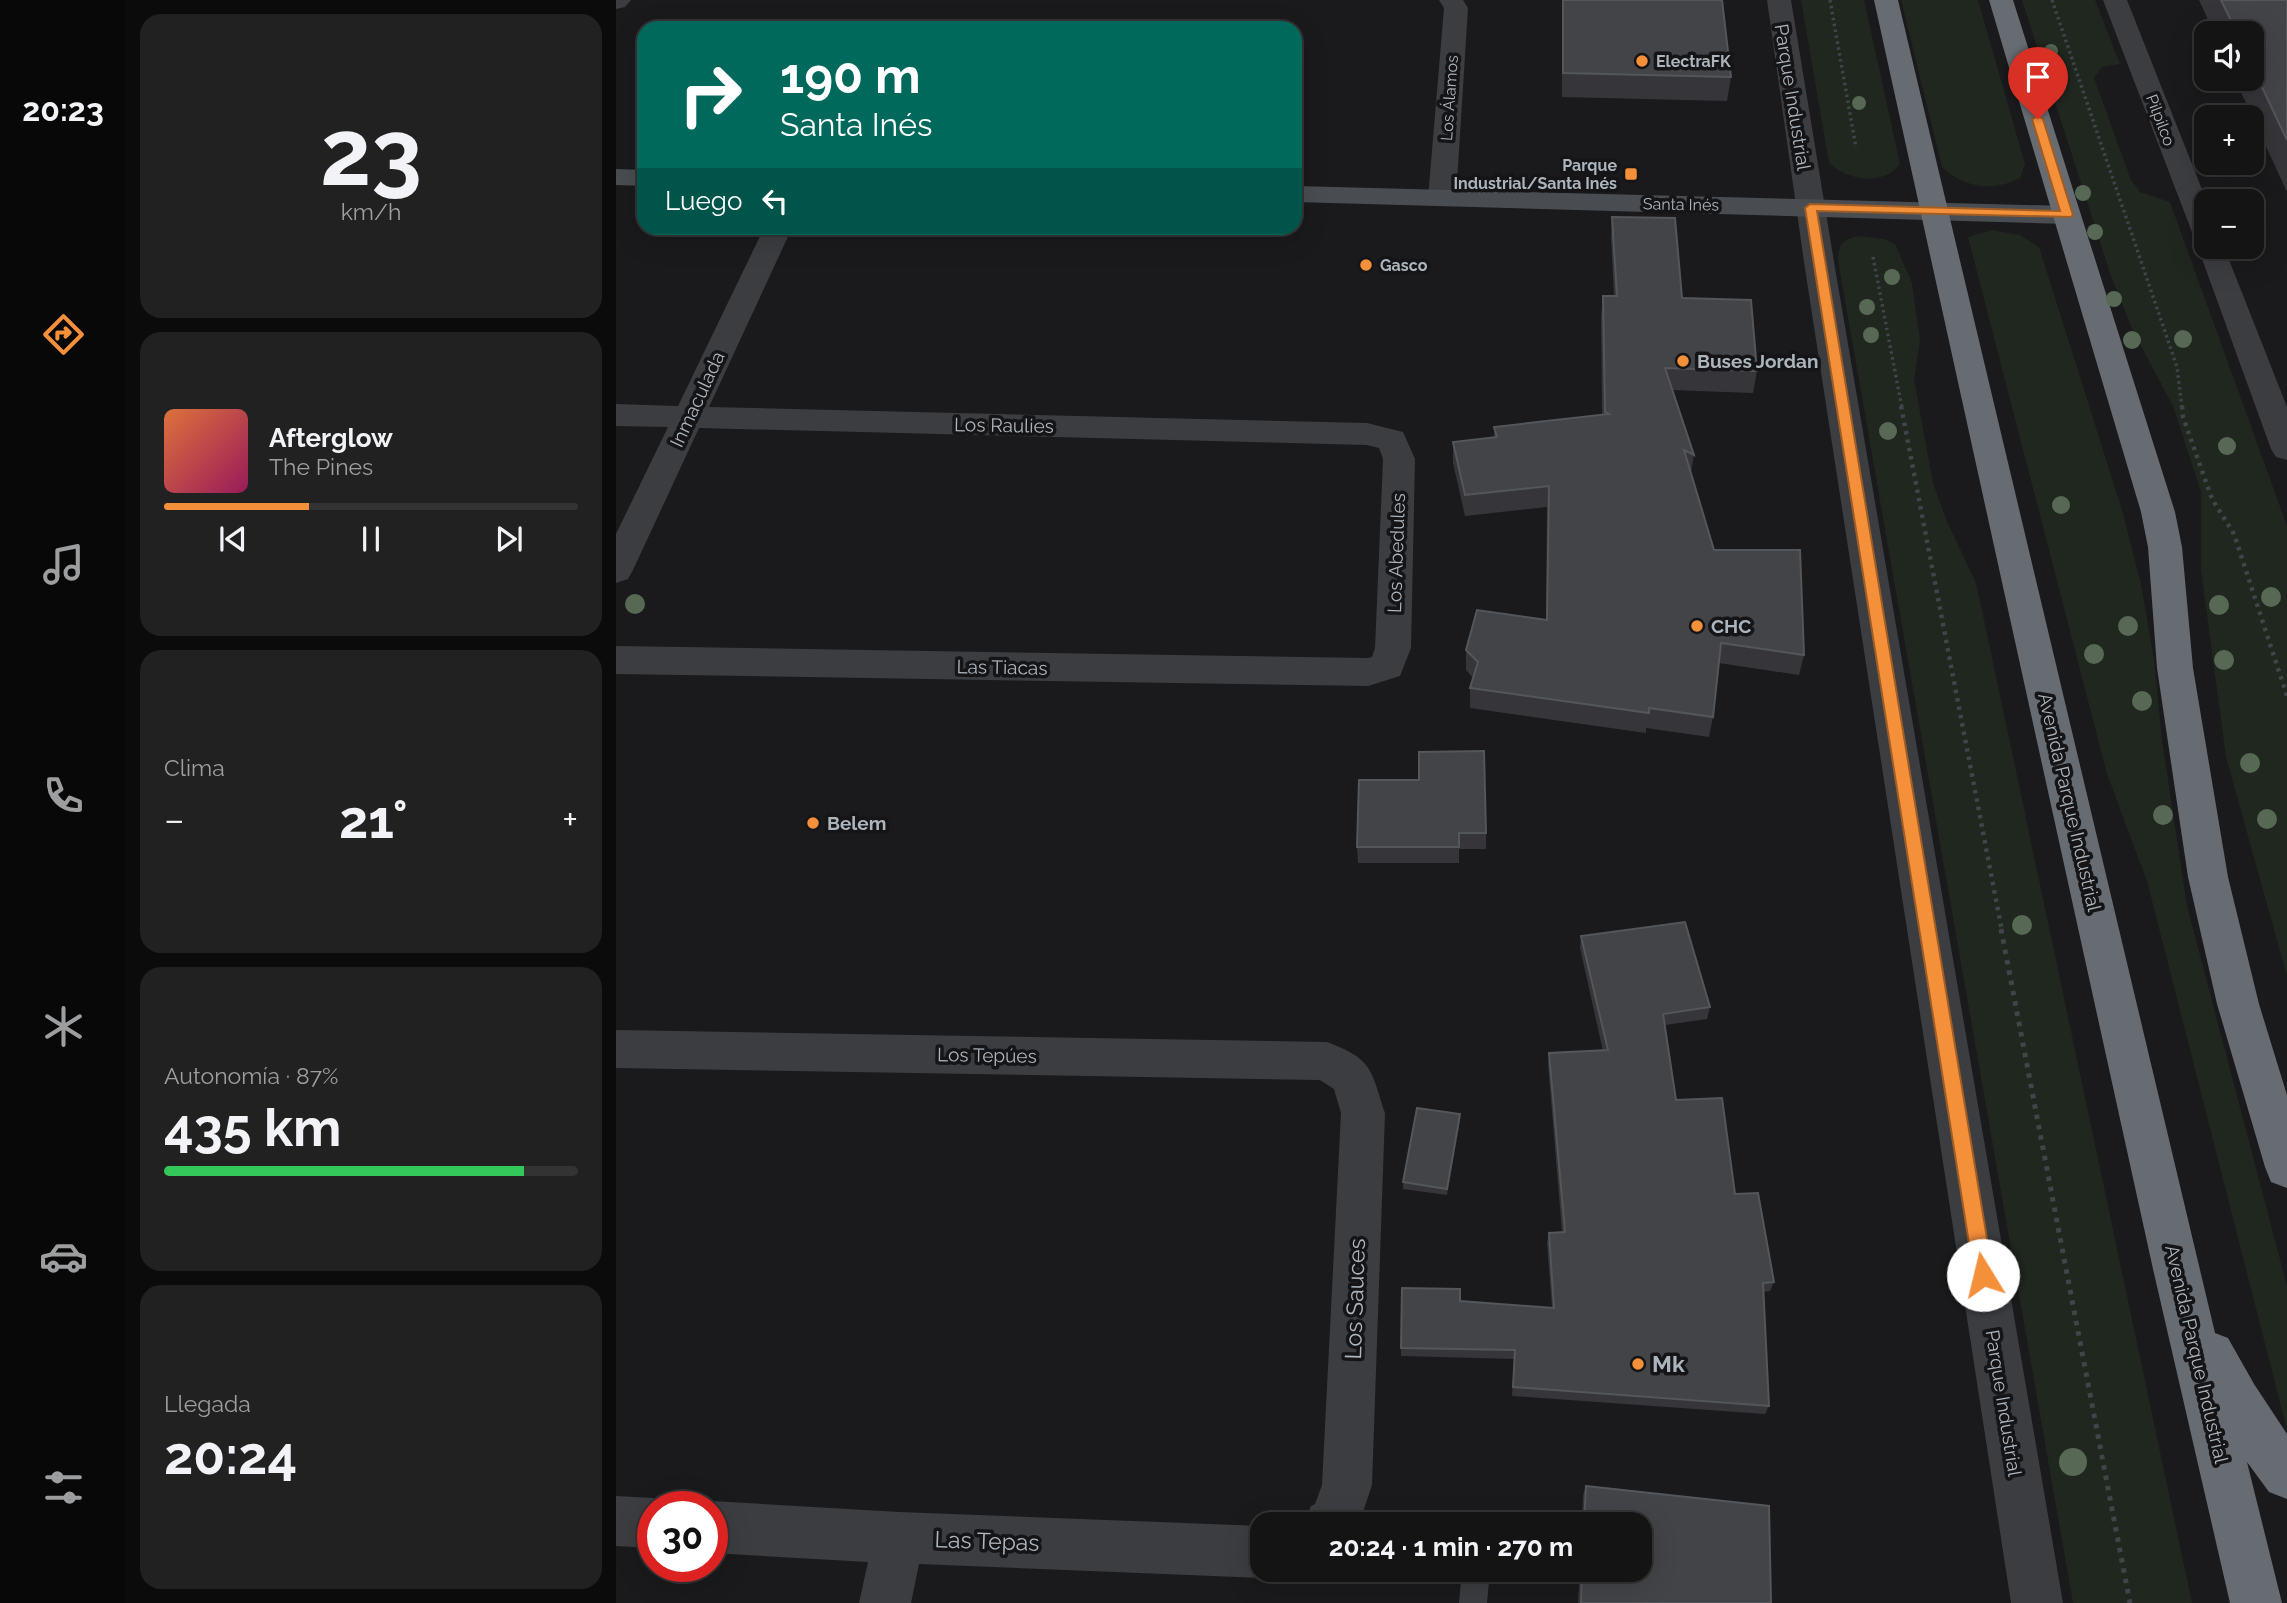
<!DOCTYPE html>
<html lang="es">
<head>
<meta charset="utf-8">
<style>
  body { margin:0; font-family:Raleway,sans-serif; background:#212122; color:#f1f3f6; height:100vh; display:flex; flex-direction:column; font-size:26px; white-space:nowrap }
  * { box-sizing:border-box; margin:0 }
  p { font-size:23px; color:#9d9ea0 }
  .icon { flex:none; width:38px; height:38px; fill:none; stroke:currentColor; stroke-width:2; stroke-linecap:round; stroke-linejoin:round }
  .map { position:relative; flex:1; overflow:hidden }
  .side { display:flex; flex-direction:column; gap:14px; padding:14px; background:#0b0b0c; width:490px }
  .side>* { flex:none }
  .top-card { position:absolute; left:21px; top:21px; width:665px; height:214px; border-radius:21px; box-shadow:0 7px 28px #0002,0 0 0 2px #333334; background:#00695c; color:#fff; overflow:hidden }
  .tools { position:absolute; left:1578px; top:21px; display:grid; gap:14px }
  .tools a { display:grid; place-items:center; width:70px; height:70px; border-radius:14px; background:#141415; box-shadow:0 7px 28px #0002,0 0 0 2px #333334; font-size:35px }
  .speed { position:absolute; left:21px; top:1491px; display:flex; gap:14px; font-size:35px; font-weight:700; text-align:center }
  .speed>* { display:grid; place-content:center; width:91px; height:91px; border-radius:50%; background:#141415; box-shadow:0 7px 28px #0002,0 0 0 2px #333334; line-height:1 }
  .speed .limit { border:10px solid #d22; background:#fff; color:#111 }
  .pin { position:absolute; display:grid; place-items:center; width:60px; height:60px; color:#fff; margin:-72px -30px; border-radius:50% 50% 50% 0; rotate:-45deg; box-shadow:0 0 7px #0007 }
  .pin .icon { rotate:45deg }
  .me { position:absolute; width:77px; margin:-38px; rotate:351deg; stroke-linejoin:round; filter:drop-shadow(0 0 5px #0008) }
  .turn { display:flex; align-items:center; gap:24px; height:147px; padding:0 28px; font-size:32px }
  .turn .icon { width:91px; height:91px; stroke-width:2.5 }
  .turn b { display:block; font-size:49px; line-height:60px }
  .then { display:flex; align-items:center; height:66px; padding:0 28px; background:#0003; gap:14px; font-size:26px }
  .big { font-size:52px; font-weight:700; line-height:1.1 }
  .side .card { flex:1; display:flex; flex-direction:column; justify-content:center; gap:10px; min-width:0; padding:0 24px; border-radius:21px; background:#212122 }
  .side .dial { align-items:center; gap:0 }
  .dial b { font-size:91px; line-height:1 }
  .song { display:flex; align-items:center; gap:21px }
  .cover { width:84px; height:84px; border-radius:10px; background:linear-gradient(135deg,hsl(20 70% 55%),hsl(330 70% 35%)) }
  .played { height:7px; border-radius:4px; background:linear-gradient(90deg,#f48f3a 35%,#333334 35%) }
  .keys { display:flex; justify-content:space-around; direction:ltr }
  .heat { display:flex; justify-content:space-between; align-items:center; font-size:38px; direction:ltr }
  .charge { height:10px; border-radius:5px; background:linear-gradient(90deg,#34c759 87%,#333334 0) }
  .trip { position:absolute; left:634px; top:1512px; width:402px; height:70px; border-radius:21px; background:#141415; box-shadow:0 7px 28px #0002,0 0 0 2px #333334; font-weight:700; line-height:70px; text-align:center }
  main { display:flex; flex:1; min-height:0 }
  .tab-bar { display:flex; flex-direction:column; width:126px; justify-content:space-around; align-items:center; background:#080808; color:#9d9ea0 }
  .tab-bar .icon { width:49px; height:49px }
  .tab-bar .on { color:#f48f3a }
  .tab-bar b { font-size:32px; color:#f1f3f6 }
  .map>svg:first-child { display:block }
</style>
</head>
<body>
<main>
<nav class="tab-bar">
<b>20:23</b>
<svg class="icon on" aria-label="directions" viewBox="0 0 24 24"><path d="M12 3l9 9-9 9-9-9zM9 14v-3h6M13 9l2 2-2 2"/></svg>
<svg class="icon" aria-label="music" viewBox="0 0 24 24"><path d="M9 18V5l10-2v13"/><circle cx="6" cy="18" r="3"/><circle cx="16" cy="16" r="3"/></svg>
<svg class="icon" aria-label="phone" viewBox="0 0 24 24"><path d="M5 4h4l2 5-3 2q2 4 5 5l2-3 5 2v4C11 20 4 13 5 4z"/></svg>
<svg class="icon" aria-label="climate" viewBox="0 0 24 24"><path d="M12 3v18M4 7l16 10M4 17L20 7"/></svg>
<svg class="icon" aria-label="car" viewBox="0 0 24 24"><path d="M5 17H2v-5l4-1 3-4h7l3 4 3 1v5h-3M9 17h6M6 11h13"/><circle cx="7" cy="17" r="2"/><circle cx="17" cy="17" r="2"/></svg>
<svg class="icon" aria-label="filters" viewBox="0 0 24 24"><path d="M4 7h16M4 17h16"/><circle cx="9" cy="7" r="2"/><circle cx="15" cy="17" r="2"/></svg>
</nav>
<section class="side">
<div class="card dial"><b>23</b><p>km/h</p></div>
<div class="card">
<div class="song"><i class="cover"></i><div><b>Afterglow</b><p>The Pines</p></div></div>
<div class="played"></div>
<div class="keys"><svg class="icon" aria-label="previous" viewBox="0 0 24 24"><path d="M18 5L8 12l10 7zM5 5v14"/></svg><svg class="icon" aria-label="pause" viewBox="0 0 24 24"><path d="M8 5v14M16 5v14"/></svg><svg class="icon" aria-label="next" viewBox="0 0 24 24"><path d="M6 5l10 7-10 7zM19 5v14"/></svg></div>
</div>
<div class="card"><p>Clima</p>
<div class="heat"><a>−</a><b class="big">21°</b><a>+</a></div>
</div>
<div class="card"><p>Autonomía · 87%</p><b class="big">435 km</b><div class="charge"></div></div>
<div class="card"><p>Llegada</p><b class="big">20:24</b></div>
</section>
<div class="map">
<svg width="1671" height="1603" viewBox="0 0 1671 1603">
  <rect width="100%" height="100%" fill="#1a1a1c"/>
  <!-- green -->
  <path fill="#20271f" d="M 1185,0 L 1248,0 L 1284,164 C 1266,187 1232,180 1213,163 Z
    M 1285,0 L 1362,0 L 1409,164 L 1404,178 C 1378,192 1347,188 1326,167 Z
    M 1406,0 L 1479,0 L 1504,64 L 1486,67 L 1478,78 L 1515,180 L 1524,192 L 1554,202 L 1671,526 L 1671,976 L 1610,757 L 1585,570 L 1585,492 L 1557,406 L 1517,331 L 1495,276 Z
    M 1376,230 L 1404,235 L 1423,247 L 1506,510 L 1525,584 L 1538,659 L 1546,740 L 1571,906 L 1671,1286 L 1671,1430 L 1531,881 L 1491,774 L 1352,237 Z
    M 1243,236 L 1268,239 L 1279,244 L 1296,283 L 1304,340 L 1298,379 L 1317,483 L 1330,519 L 1359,581 L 1364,601 L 1576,1603 L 1457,1603 L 1223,266 C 1220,248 1225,239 1243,236 Z"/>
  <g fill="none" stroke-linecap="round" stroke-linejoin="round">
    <!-- path-far2 -->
    <path stroke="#414448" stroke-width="3.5" stroke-dasharray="2.5 3.5" stroke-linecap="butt" d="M 1214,0 L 1240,148
      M 1436,0 L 1561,367 L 1566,408
      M 1257,257 L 1286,408"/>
    <!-- path-far1 -->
    <path stroke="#414448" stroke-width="4.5" stroke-dasharray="3.5 5" stroke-linecap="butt" d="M 1285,406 L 1386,931
      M 1566,406 L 1567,417 L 1596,499 L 1618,534 L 1671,696"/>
    <!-- path -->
    <path stroke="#414448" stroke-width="5" stroke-dasharray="4.5 6" stroke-linecap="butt" d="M 1385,929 L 1514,1603"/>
    <!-- lane -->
    <path fill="#3b3d41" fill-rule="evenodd" d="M 846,1570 L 874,1570 L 871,1603 L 843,1603 Z"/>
    <!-- street -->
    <path fill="#3b3d41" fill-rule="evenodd" d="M 0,0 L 15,0 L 9,7 L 0,9 Z
      M 823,0 L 847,0 L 852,8 L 840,198 L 836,204 L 826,206 L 816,204 L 812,198 L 828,8 Z
      M 1151,0 L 1175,0 L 1218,262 L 1447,1603 L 1395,1603 L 1188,262 Z
      M 1487,0 L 1511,0 L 1591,202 L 1591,247 L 1608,247 L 1671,407 L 1671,460 L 1660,457 L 1655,449 L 1581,245 Z
      M 148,228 L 176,228 L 93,407 L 751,423 L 787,432 L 799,459 L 795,648 L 784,676 L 752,686 L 0,674 L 0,646 L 752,658 L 756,657 L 759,648 L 767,459 L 763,448 L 751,445 L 83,428 L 17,570 L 12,579 L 0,583 L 0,534 L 52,427 L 0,426 L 0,404 L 62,406 Z
      M 0,1030 L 711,1042 C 757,1059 755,1070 769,1113 L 756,1485 L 743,1524 L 688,1524 L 695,1506 L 699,1504 L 706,1485 L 725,1113 L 718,1089 L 704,1080 L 0,1068 Z
      M 0,1496 L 37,1498 L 55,1505 L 37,1507 L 37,1548 L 0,1546 Z
      M 96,1501 L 283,1512 L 646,1526 L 646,1570 L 664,1570 L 646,1578 L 303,1564 L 295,1603 L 243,1603 L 252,1562 L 96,1553 L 96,1507 L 83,1507 Z"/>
    <!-- secondary -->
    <path fill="#494d51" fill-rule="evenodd" d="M 0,169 L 28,170 L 28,186 L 0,185 Z
      M 679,186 L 1451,206 L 1461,209 L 1465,215 L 1461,221 L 1451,224 L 679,202 Z"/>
    <!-- highway -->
    <path fill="#676c72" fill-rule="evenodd" d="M 1258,0 L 1282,0 L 1599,1333 L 1612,1338 L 1638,1384 L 1671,1434 L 1671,1499 L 1653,1492 L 1631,1462 L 1666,1603 L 1614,1603 L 1537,1269 Z
      M 1373,0 L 1397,0 L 1559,512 L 1566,547 L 1577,668 L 1612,877 L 1643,1004 L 1671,1095 L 1671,1188 L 1655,1182 L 1649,1167 L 1601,1004 L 1572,877 L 1541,668 L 1532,547 L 1525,512 Z"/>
  </g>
  <!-- trees -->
  <g fill="#576855">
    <circle cx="1435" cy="51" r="7"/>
    <circle cx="1243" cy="103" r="7"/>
    <circle cx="1467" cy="193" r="8"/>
    <circle cx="1479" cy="232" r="8"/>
    <circle cx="1276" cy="277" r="8"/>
    <circle cx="1498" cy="299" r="8"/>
    <circle cx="1251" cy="307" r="8"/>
    <circle cx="1255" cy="335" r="8"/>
    <circle cx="1567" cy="339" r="9"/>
    <circle cx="1516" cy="340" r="9"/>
    <circle cx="1272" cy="431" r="9"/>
    <circle cx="1611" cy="446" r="9"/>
    <circle cx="1445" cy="505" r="9"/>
    <circle cx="1655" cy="597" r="10"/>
    <circle cx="19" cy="604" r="10"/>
    <circle cx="1603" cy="605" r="10"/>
    <circle cx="1512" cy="626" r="10"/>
    <circle cx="1478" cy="654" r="10"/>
    <circle cx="1608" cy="660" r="10"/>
    <circle cx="1526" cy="701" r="10"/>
    <circle cx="1634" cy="763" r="10"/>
    <circle cx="1547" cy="815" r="10"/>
    <circle cx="1651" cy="819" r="10"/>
    <circle cx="1406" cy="925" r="10"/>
    <circle cx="1457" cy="1462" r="14"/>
  </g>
  <!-- wall -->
  <path fill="#36363a" d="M 946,0 L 1106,0 L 1115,77 L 1111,101 L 946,97 Z
    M 1583,0 L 1671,0 L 1671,192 L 1619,79 L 1636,79 L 1636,33 L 1598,33 Z
    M 996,217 L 1066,298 L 1141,371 L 1137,393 L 1056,390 L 1078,455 L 1075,472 L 1098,550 L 1188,655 L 1183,675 L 1103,663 L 1097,717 L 1093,737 L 1030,728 L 1030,733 L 854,708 L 854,688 L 857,678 L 850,670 L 850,650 L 930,620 L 931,507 L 849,516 L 837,463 L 837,442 L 878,438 L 878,427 L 986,415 L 985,317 L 987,296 L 998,296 L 995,238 Z
    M 803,780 L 870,833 L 870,849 L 843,849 L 843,863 L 742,863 L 741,847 Z
    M 965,936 L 1094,1007 L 1091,1019 L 1049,1025 L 1060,1100 L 1119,1194 L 1158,1282 L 1154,1291 L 1148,1292 L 1153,1406 L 1149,1414 L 896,1396 L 898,1359 L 785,1356 L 785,1348 L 844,1301 L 936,1308 L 931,1243 L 933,1233 L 946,1232 L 932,1064 L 933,1053 L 987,1051 L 964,948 Z
    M 844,1114 L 844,1121 L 831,1195 L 787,1189 L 787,1182 Z
    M 970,1486 L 1155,1603 L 962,1603 L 964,1570 L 1024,1570 L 1024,1524 L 966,1524 L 967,1495 Z"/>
  <!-- shaded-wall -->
  <path fill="#252528" d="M 844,1114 L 844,1121 L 831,1195 L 831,1189 Z"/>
  <!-- building -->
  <path fill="#434448" stroke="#53565a" stroke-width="2" d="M 947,0 L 1106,0 L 1115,77 L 947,73 Z
    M 1605,0 L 1671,0 L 1671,140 L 1636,66 L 1636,33 L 1621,33 Z
    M 996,217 L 1059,218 L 1066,298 L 1135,300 L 1141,371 L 1049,368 L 1078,455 L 1068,450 L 1098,550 L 1184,550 L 1188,655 L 1105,643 L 1097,717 L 1033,708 L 1033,713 L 854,688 L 862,662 L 850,650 L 861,610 L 931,620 L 933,486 L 849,495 L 837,442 L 881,437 L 878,427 L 993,414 L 989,412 L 987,296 L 1001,296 Z
    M 868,751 L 870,833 L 843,833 L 843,847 L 741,847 L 743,780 L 803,780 L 803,752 Z
    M 1069,922 L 1094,1007 L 1047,1014 L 1060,1100 L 1106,1098 L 1119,1194 L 1142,1193 L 1158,1282 L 1147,1283 L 1153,1406 L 897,1387 L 899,1350 L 785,1348 L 786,1288 L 844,1289 L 844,1301 L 938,1308 L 933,1233 L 949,1232 L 933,1053 L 992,1050 L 965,936 Z
    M 801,1108 L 844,1114 L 831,1189 L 787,1182 Z
    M 970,1486 L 1153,1506 L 1155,1603 L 965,1603 L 966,1570 L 1024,1570 L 1024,1524 L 968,1524 Z"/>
  <!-- route -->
  <path fill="#f48f3a" stroke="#9f5d26" stroke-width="2" d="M 1422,116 L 1427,119 L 1457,215 L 1455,217 L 1201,211 L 1377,1275 L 1374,1281 L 1367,1284 L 1361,1281 L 1358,1275 L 1189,208 L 1194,204 L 1444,211 L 1416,119 Z"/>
  <!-- markers -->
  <g fill="#f48f3a" stroke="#151517" stroke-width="2.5">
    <circle cx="1026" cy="61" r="7"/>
    <rect x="1008" y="167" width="14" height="14" rx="3.5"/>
    <circle cx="750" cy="265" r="7"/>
    <circle cx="1067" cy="361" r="7"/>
    <circle cx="1081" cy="626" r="7"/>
    <circle cx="197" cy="823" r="7"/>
    <circle cx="1022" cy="1364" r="7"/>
  </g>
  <g text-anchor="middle" stroke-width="7" stroke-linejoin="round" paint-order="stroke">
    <!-- far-poi labels -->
    <g font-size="16" font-weight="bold" fill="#acb4bc" stroke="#151517" text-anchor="start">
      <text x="1040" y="67">ElectraFK</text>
      <text x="1001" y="171" text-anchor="end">Parque<tspan x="1001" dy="18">Industrial/Santa Inés</tspan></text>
      <text x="764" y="271">Gasco</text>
    </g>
    <!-- far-street labels -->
    <g font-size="16" fill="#acb4bc" stroke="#151517">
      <text transform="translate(833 98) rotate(-86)" y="6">Los Álamos</text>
      <text transform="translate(1545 120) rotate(69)" y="6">Pilpilco</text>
      <text transform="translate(1065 204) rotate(1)" y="6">Santa Inés</text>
    </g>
    <!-- street labels -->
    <g font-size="19" fill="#acb4bc" stroke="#151517">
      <text transform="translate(1177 97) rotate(81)" y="7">Parque Industrial</text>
      <text transform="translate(81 399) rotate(-65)" y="7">Inmaculada</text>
      <text transform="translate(388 425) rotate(1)" y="7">Los Raulies</text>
      <text transform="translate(780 553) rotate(-88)" y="7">Los Abedules</text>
      <text transform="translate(386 667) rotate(1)" y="7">Las Tiacas</text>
      <text transform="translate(1454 802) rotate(77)" y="7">Avenida Parque Industrial</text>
      <text transform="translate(371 1055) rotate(1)" y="7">Los Tepúes</text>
      <text transform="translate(1581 1354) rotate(77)" y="7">Avenida Parque Industrial</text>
      <text transform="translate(1388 1403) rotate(81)" y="7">Parque Industrial</text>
    </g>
    <!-- poi labels -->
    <g font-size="19" font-weight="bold" fill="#acb4bc" stroke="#151517" text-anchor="start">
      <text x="1081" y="368">Buses Jordan</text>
      <text x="1095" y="633">CHC</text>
      <text x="211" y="830">Belem</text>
    </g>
    <!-- near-street labels -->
    <g font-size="23" fill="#acb4bc" stroke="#151517">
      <text transform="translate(739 1299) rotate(-88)" y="8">Los Sauces</text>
      <text transform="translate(371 1541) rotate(2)" y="8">Las Tepas</text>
    </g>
    <!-- near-poi labels -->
    <g font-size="23" font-weight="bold" fill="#acb4bc" stroke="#151517" text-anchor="start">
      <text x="1036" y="1372">Mk</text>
    </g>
  </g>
</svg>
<div class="tools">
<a><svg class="icon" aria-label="sound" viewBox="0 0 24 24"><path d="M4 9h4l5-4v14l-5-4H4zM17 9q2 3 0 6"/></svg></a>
<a>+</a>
<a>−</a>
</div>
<div class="speed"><div class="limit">30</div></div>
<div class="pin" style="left:1422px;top:119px;background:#d93025"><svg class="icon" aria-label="arrive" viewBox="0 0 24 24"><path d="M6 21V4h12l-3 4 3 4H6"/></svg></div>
<svg class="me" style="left:1367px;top:1275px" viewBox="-20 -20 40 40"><circle r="19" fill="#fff"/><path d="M0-13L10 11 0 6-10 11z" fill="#f48f3a"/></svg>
<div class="trip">20:24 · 1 min · 270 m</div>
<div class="top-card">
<div class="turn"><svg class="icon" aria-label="right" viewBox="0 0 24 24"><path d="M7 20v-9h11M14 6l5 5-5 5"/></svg><div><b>190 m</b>Santa Inés</div></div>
<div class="then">Luego<svg class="icon" aria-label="left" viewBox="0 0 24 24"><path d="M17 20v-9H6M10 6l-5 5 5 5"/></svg></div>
</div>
</div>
</main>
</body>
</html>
